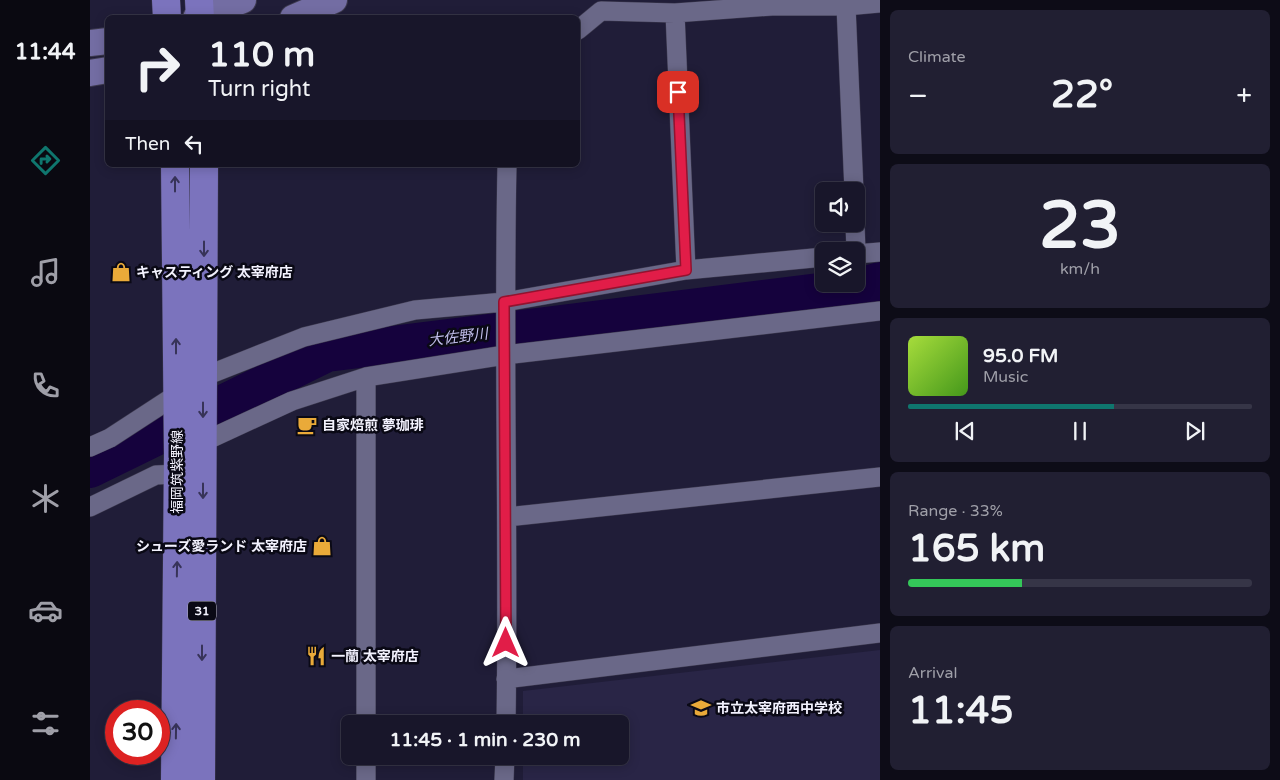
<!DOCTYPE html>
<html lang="en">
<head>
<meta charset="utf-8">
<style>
  body { margin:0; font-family:"Varela Round","Noto Sans JP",sans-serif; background:#211f32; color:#f1f3f6; height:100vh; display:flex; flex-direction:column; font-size:19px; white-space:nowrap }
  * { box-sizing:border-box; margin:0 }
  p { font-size:16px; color:#9f9fa8 }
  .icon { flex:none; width:28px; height:28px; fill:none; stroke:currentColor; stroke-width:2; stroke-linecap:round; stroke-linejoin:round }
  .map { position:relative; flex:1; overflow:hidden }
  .drawer { display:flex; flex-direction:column; gap:10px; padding:10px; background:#0d0c17; width:400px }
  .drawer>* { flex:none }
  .guide { position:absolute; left:15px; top:15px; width:475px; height:152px; border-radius:8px; box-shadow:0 2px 12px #0003,0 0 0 1px #363547; background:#18162a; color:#f1f3f6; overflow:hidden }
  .fabs { position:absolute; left:725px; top:182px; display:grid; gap:10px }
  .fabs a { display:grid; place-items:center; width:50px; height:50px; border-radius:8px; background:#18162a; box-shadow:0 2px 12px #0003,0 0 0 1px #363547; font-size:25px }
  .speed { position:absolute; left:15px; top:700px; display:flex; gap:10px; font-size:25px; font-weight:700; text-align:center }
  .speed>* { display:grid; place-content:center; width:65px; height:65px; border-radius:50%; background:#18162a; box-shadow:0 2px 12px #0003,0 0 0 1px #363547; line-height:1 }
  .speed .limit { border:8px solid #d22; background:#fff; color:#111 }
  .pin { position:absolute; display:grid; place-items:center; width:42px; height:42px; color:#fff; margin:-21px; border-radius:10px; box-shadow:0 2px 8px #0006 }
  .me { position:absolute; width:55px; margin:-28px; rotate:0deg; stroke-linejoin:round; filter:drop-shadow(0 0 4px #0008) }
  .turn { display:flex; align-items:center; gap:18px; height:105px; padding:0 20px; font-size:22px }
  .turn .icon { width:65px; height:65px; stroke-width:2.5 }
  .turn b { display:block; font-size:35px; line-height:42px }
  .then { display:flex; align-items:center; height:48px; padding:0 20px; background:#0003; gap:10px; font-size:19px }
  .big { font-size:38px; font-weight:700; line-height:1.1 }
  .drawer .card { flex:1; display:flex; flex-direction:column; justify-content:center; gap:8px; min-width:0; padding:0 18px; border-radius:8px; background:#211f32 }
  .drawer .dial { align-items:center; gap:0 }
  .dial b { font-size:65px; line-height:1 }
  .song { display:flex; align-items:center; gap:15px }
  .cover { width:60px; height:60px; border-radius:8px; background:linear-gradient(135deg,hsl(80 70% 55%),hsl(100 70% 35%)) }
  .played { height:5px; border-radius:2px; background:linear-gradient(90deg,#0f766e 60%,#363547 60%) }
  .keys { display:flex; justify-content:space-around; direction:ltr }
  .heat { display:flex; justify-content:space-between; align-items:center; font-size:28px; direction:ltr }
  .charge { height:8px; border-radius:4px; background:linear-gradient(90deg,#34c759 33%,#363547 0) }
  .trip { position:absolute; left:251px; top:715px; width:288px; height:50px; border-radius:8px; background:#18162a; box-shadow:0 2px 12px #0003,0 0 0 1px #363547; font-weight:700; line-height:50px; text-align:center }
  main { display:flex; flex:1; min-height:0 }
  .tab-bar { display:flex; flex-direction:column; width:90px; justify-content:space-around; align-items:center; background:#0a0911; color:#9f9fa8 }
  .tab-bar .icon { width:35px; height:35px }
  .tab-bar .on { color:#0f766e }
  .tab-bar b { font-size:22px; color:#f1f3f6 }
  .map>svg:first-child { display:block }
</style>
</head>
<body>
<main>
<nav class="tab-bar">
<b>11:44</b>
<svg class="icon on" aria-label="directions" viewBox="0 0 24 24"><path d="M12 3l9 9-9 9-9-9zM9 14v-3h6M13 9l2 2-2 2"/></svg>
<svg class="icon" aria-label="music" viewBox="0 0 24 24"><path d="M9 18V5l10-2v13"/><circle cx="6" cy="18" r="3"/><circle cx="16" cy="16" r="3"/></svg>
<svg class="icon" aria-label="phone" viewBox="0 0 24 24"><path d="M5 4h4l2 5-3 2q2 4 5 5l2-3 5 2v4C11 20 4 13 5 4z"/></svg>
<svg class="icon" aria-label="climate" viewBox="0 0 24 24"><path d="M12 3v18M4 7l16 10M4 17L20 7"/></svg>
<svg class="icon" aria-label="car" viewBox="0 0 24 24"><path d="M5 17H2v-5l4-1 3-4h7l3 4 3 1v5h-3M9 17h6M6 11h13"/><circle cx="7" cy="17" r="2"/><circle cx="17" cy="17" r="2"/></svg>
<svg class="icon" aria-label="filters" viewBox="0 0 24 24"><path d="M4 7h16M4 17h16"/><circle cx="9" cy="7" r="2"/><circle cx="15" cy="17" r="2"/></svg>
</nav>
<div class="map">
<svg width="790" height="780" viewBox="0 0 790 780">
  <rect width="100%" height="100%" fill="#201d38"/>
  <!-- built -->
  <path fill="#292546" d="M 790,650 L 790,780 L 433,780 L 433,756 L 530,756 L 530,724 L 433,724 L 433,691 Z"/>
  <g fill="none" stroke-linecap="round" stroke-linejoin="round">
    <!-- river -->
    <path stroke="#15023d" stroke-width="38" d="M 0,469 L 237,353 L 769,287 L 790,281"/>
    <defs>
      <path id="street" d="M 756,6 L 764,191
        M 585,13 L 596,270
        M 488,30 L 511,11 L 585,13 L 682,6 L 756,6 L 790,3
        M 765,224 L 766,251
        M 766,254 L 790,252
        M 113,377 L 214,337 L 325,310 L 414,302 L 596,270 L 734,257
        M 276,377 L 276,724
        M 113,442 L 202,401 L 276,377 L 415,355 L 790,311
        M 0,447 L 20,438 L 86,395
        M 0,507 L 66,475 L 88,474
        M 417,517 L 790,477
        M 416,679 L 790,633
        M 416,724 C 419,537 413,351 417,165
        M 276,780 L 276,756
        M 414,780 L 415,756"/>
      <path id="secondary" d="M 106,18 L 153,0
        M 203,18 L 244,0
        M 0,43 L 18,41
        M 0,73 L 18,70"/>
      <path id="primary" d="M 76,0 L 77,18
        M 109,0 L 110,18
        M 85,165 L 88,454 L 85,780
        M 111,780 L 114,165"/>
    </defs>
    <!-- street casing -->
    <use href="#street" stroke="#3d3a4f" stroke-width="20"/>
    <!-- secondary casing -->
    <use href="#secondary" stroke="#3d3a4f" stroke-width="28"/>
    <!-- primary casing -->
    <use href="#primary" stroke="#3d3a4f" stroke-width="29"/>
    <!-- street -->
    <use href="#street" stroke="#6a6888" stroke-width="19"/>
    <!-- secondary -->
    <use href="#secondary" stroke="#736da3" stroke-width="26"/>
    <!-- primary -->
    <use href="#primary" stroke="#7b73bd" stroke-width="28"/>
  </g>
  <!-- one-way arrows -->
  <defs><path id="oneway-shaft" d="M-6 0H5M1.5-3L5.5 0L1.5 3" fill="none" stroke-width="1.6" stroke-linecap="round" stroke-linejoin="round" transform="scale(1.25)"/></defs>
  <g stroke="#373358">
    <use href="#oneway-shaft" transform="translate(85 184) rotate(-90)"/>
    <use href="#oneway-shaft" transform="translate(114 249) rotate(90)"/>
    <use href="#oneway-shaft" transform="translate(86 346) rotate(-90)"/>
    <use href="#oneway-shaft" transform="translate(113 410) rotate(90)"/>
    <use href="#oneway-shaft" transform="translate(113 491) rotate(90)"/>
    <use href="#oneway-shaft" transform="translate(87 569) rotate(-89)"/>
    <use href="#oneway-shaft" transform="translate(112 653) rotate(90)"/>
    <use href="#oneway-shaft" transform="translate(86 731) rotate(-89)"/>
  </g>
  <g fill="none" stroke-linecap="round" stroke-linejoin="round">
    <defs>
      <path id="route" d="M 416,643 L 414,302 L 596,270 L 588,92"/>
    </defs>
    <!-- route casing -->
    <use href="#route" stroke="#92132f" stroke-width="12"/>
    <!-- route -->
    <use href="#route" stroke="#e11d48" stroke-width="9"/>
  </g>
  <!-- icons -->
  <defs>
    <symbol id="shop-bare" viewBox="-9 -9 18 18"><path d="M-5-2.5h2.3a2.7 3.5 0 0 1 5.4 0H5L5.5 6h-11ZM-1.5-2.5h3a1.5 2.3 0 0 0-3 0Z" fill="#eaaa39" stroke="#0a0915" stroke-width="2.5" paint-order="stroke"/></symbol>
    <symbol id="cafe-bare" viewBox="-9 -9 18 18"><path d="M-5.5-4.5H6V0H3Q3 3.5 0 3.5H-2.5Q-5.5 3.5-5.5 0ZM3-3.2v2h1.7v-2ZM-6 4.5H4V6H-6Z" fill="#eaaa39" stroke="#0a0915" stroke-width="2.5" paint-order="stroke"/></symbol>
    <symbol id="restaurant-bare" viewBox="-9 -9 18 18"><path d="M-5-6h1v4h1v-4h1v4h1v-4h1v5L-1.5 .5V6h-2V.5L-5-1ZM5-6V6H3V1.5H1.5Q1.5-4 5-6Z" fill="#eaaa39" stroke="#0a0915" stroke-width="2.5" paint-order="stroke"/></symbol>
    <symbol id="school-bare" viewBox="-9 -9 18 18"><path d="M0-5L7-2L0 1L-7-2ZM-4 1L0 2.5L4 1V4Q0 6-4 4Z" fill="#eaaa39" stroke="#0a0915" stroke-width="2.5" paint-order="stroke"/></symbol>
  </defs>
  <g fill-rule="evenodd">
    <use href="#shop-bare" x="17" y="258" width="28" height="28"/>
    <use href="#cafe-bare" x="203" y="411" width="28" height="28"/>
    <use href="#shop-bare" x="218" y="532" width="28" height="28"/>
    <use href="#restaurant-bare" x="212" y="642" width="28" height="28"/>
    <use href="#school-bare" x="597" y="694" width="28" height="28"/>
  </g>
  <g text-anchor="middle" stroke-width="5" stroke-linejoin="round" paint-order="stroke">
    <!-- shield labels -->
    <rect fill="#0a0915" stroke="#adacb8" stroke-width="1" x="98" y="601.5" width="28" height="19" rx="4"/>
    <g font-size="12" font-weight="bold" fill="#f3f2fe">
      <text x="112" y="615">31</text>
    </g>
    <!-- poi labels -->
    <g font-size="14" font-weight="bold" fill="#f3f2fe" stroke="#0a0915" text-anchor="start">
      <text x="46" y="277">キャスティング 太宰府店</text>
      <text x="232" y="430">自家焙煎 夢珈琲</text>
      <text x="217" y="551" text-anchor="end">シューズ愛ランド 太宰府店</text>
      <text x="241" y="661">一蘭 太宰府店</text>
      <text x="626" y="713">市立太宰府西中学校</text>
    </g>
    <!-- street labels -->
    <g font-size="14" fill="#f3f2fe" stroke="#0a0915">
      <text transform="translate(87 472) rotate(-90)" y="5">福岡筑紫野線</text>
    </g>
    <!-- water labels -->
    <g font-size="15" font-style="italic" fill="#c2bfec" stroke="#0a0915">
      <text transform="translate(368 337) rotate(-7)" y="5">大佐野川</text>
    </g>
  </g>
</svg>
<div class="fabs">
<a><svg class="icon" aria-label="sound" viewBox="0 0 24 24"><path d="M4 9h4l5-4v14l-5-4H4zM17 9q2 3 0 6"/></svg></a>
<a><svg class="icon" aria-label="layers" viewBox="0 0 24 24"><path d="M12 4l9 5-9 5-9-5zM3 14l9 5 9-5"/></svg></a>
</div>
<div class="speed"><div class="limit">30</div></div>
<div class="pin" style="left:588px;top:92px;background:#d93025"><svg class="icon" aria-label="arrive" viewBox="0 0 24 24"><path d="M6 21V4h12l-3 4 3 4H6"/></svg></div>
<svg class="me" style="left:416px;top:643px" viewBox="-20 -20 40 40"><path d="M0-17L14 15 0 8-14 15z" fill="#e11d48" stroke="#fff" stroke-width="4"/></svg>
<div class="trip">11:45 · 1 min · 230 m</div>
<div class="guide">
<div class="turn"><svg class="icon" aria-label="right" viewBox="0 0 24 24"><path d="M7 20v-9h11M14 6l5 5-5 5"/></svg><div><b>110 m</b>Turn right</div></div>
<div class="then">Then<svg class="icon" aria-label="left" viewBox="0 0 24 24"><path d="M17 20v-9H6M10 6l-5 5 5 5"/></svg></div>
</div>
</div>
<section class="drawer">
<div class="card"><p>Climate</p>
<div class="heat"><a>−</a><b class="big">22°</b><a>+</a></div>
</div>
<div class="card dial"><b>23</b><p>km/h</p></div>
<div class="card">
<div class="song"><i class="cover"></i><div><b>95.0 FM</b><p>Music</p></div></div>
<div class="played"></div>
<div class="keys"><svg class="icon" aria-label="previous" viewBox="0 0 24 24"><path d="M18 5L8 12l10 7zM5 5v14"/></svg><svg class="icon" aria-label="pause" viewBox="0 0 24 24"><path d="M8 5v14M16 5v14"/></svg><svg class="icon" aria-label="next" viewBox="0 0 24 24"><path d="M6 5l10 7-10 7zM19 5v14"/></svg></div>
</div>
<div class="card"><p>Range · 33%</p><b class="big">165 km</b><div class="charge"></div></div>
<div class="card"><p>Arrival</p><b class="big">11:45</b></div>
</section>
</main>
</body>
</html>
